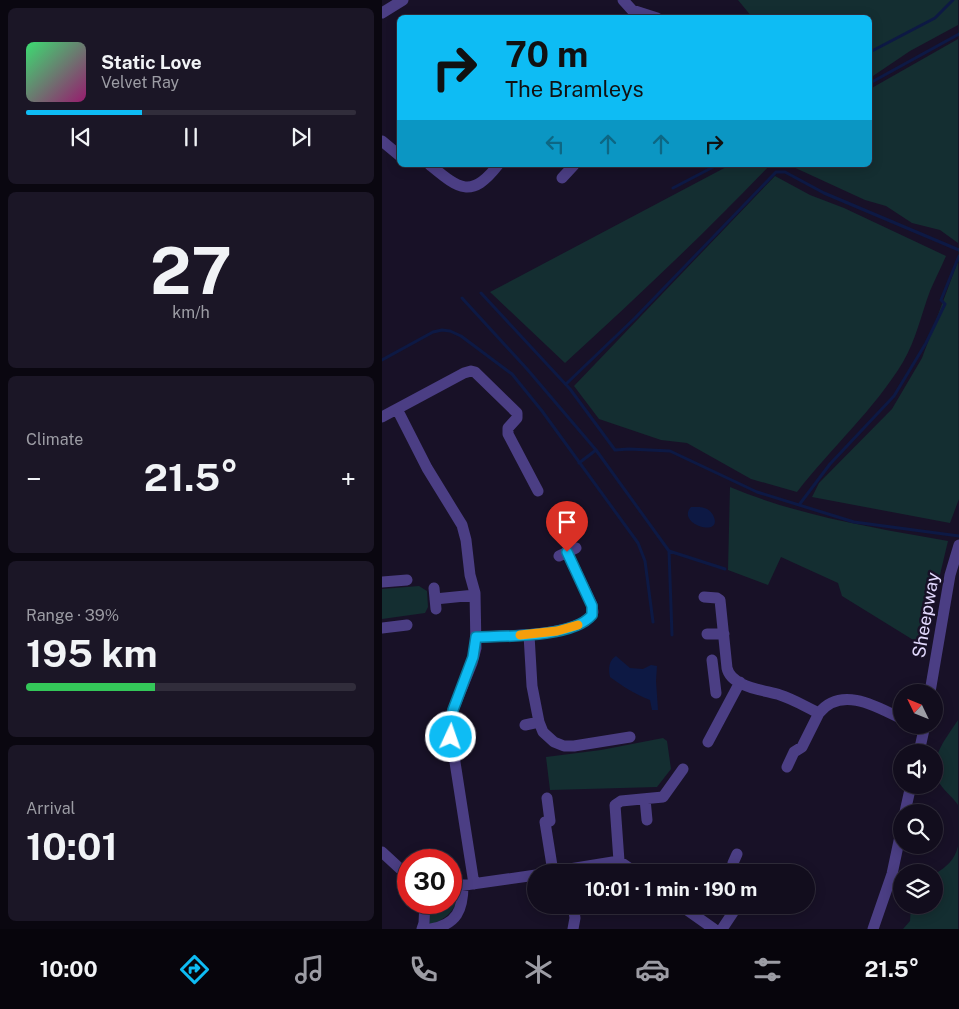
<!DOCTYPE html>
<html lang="en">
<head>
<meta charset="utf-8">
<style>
  body { margin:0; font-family:"Public Sans",sans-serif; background:#1b1626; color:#f1f3f6; height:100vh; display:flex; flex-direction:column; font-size:19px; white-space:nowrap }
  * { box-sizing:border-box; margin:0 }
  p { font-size:16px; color:#9c9ca4 }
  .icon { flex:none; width:28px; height:28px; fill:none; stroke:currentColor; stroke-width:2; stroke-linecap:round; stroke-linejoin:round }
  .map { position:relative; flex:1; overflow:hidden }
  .side { display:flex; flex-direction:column; gap:8px; padding:8px; background:#0a0710; width:382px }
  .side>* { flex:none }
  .hud { position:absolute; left:15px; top:15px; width:475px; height:152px; border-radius:8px; box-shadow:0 2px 12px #0003,0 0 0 1px #312d3b; background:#0ebcf4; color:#111; overflow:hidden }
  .needle { width:32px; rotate:313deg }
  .fabs { position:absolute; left:511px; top:684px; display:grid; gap:10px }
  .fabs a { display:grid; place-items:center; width:50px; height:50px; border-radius:50%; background:#120d1d; box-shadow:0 2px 12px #0003,0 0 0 1px #312d3b; font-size:25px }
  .speed { position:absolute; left:15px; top:849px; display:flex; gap:10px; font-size:25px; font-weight:700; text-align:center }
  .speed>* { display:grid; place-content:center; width:65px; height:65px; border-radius:50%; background:#120d1d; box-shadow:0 2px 12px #0003,0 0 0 1px #312d3b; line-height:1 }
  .speed .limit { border:8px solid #d22; background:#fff; color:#111 }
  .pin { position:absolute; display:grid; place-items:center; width:42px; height:42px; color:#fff; margin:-51px -21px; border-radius:50% 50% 50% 0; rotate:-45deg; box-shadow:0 0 5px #0007 }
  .pin .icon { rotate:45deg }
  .me { position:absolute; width:55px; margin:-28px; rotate:3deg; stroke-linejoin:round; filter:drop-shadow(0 0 4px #0008) }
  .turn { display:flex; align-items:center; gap:18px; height:105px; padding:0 25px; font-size:22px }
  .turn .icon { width:65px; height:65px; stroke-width:2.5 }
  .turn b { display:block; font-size:35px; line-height:42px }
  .lanes { display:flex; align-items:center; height:48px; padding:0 25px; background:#0003; justify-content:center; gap:25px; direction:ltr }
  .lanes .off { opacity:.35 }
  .big { font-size:38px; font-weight:700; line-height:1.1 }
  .side .widget { flex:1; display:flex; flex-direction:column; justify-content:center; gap:8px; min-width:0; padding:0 18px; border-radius:8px; background:#1b1626 }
  .side .dial { align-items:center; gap:0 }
  .dial b { font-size:65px; line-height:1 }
  .song { display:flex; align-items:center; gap:15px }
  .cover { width:60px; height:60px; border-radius:8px; background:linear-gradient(135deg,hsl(140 70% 55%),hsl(320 70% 35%)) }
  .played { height:5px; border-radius:2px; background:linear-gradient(90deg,#0ebcf4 35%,#312d3b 35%) }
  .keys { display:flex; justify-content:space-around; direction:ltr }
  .heat { display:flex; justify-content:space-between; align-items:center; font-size:28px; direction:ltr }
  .charge { height:8px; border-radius:4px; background:linear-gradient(90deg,#34c759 39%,#312d3b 0) }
  .trip { position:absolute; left:145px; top:864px; width:288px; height:50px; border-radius:25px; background:#120d1d; box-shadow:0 2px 12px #0003,0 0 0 1px #312d3b; font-weight:700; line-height:50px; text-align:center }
  .dock { display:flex; height:80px; justify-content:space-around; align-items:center; background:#07050c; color:#9c9ca4 }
  .dock .icon { width:35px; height:35px }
  .dock .selected { color:#0ebcf4 }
  .dock b { font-size:22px; color:#f1f3f6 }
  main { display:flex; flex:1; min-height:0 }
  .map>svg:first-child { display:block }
</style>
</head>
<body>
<main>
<section class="side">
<div class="widget">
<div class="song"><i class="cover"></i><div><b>Static Love</b><p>Velvet Ray</p></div></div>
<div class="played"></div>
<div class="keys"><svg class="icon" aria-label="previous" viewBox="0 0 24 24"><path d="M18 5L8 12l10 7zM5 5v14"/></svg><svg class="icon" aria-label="pause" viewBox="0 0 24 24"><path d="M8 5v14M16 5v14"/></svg><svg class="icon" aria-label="next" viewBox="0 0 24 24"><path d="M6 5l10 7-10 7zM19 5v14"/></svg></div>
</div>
<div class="widget dial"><b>27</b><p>km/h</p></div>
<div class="widget"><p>Climate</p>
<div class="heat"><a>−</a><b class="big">21.5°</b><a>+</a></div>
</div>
<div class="widget"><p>Range · 39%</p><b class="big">195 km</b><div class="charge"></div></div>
<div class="widget"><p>Arrival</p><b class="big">10:01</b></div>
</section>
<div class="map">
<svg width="577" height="929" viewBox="0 0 577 929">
  <rect width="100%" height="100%" fill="#181127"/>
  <!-- green -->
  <path fill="#142e31" d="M 356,0 L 576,0 L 576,25 L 528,51 L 488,78 L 488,18 L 370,17 Z
    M 576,39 L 576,243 L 558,230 L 530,223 L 504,206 L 483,200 L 407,165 L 488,165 L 488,89 Z
    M 348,165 L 388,165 C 322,234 253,299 183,363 L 108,292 Z
    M 393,176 L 428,195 L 462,208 L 564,256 C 559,268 553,279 548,291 C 539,315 534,340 521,362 C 492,410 449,448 415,492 L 369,479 L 305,443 L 279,440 L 217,419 L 192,386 Z
    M 576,261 L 577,499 L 568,523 L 430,497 L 437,483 L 510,409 L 540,358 Z
    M 348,487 C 417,516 493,528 566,541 L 541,646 L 460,596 L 456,583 L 399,557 L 386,585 L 346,570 Z
    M 37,586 L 45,591 L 46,607 L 43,613 L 0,619 L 0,589 Z
    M 576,720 L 576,805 C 571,797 563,792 558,784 C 544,760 564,739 576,720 Z
    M 281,738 L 285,741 L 289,769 L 275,787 L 168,790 L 164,757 L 219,750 Z
    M 576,846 L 576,929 L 521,929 L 528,921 L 529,905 L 552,905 L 553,874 C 564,867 573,860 576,846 Z
    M 69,892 L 75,892 C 76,910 63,920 47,925 L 48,903 L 69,902 Z"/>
  <!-- water -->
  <path fill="#0d1944" d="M 309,507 C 318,507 326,506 331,515 C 343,539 293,524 309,507 Z
    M 234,656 L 248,668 L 261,669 L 269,665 L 275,666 L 274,681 L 276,710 L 270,710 L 268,700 C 253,694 240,686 228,677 C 226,669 227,660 234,656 Z"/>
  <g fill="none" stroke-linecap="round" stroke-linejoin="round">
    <!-- stream -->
    <path stroke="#0d1944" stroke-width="3" d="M 488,52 L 553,18 L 571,0
      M 488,83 L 577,34
      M 291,188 L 335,165
      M 99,293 L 188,389 L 233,450 L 247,449 L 288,451 L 375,492 L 472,522 L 577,536
      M 80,298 L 145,369 L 214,450 L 287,551 L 290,635
      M 0,360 L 51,332 L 60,330 L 68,331 L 79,336 L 130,374 L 160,411 L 256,543 L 263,561 L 271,622
      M 184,384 L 253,318 L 394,172 L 403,172 L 442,193 L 577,250
      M 197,463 L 214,450
      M 417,505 L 448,464 L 512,396 L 544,343 L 563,304 L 559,300 L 577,256
      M 287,551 L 343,569"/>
    <!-- minor -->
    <path stroke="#4b3e84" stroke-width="11" d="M 241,0 L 250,10 L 275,18
      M 0,13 L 21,0
      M 0,141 L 18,156
      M 48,165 C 76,188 89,200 116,165
      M 180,178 L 192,165
      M 15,409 L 45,468 L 80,525 L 84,540 L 88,575 L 93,593 L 94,648 L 90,663 L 71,710 L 69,727 L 70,743 L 92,884
      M 0,417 L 82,373 L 89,371 L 93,372 L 135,413 L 135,418 L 126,428 L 126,434 L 156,491
      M 177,556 L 194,548
      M 0,582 L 25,580
      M 52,588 L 54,609
      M 322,597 L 335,598 L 338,600 L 345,668 C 349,687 382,690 398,695 C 411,699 424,707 437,713 C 459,685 496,707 520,719
      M 53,599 L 93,595
      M 0,628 L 25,625
      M 325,634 L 342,634
      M 147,635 L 150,686 L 157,722 L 161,732 L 172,742 L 182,746 L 192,746 L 248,737
      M 94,637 C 119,636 201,637 211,612 L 210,605 L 185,552
      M 330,660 L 334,693
      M 548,692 L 568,575 L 577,545
      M 143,725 L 157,722
      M 326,742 L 358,682
      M 537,752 L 543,725
      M 405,767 L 412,752 L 420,747 L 437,713
      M 165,798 L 168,821 L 163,822 L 171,872
      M 263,799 L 265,820
      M 523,812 L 529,785
      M 0,852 L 26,876
      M 237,861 L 233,805 L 239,801 L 281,797 L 301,769
      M 169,872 L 237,861 L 253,872
      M 352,872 L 351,863 L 355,854
      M 69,887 L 154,875
      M 298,905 L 332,929
      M 40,929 L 42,923 L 43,902
      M 49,929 C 75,924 81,910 81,885
      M 191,929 L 193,918 L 191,905
      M 340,929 L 356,905
      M 491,929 L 510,874 L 520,827"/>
  </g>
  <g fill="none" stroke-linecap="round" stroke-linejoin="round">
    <defs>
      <path id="route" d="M 69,737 L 71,710 L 91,657 L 94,637 C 123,636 191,638 210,615 L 210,606 L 185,552"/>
    </defs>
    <!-- route casing -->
    <use href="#route" stroke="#097a9f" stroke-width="12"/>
    <!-- route -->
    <use href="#route" stroke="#0ebcf4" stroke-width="9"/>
    <!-- slow -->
    <path stroke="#f59e0b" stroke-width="9" d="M 138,635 L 175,631 L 196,625"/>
  </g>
  <g text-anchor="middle" stroke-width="5" stroke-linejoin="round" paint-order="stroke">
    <!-- street labels -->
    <g font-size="18" fill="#e2d9fd" stroke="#181127">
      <text transform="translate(544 615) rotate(-80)" y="6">Sheepway</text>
    </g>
  </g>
</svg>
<div class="fabs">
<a><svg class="needle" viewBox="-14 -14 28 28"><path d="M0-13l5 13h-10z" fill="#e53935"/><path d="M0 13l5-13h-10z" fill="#9c9ca4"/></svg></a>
<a><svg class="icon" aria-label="sound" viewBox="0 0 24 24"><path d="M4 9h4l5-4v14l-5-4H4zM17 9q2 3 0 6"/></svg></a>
<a><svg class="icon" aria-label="search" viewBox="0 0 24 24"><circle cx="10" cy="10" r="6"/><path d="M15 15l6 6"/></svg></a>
<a><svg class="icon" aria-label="layers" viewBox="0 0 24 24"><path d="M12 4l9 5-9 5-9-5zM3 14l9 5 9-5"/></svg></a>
</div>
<div class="speed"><div class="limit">30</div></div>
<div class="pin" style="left:185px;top:552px;background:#d93025"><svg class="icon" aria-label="arrive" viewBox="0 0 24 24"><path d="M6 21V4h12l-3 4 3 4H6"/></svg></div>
<svg class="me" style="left:69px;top:737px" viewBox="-20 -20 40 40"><circle r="17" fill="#0ebcf4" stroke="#fff" stroke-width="3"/><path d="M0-11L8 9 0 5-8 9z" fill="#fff"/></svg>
<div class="trip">10:01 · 1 min · 190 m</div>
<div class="hud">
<div class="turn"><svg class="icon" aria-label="right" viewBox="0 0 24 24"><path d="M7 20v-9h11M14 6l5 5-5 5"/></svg><div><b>70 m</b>The Bramleys</div></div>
<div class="lanes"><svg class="icon off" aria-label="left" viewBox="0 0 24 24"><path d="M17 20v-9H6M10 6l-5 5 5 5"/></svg><svg class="icon off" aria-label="ahead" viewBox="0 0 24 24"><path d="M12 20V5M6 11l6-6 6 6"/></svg><svg class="icon off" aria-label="ahead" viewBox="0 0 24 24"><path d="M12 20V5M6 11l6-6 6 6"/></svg><svg class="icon" aria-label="right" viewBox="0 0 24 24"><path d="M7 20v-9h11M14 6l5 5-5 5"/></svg></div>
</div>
</div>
</main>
<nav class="dock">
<b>10:00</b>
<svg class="icon selected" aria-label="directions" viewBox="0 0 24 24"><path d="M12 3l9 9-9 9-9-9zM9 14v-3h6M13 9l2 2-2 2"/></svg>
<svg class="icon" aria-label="music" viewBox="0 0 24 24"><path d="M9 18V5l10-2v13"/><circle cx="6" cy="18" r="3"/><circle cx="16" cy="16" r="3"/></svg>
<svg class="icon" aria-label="phone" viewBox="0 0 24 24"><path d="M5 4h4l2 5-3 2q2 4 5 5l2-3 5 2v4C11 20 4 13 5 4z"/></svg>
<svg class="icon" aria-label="climate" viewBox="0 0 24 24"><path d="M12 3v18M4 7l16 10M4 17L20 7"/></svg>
<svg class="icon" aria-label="car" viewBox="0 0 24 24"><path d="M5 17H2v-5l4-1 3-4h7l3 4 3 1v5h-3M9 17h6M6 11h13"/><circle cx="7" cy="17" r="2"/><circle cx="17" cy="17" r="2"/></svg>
<svg class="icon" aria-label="filters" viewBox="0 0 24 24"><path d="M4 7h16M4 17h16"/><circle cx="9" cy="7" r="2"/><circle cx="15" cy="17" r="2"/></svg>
<b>21.5°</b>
</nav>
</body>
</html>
